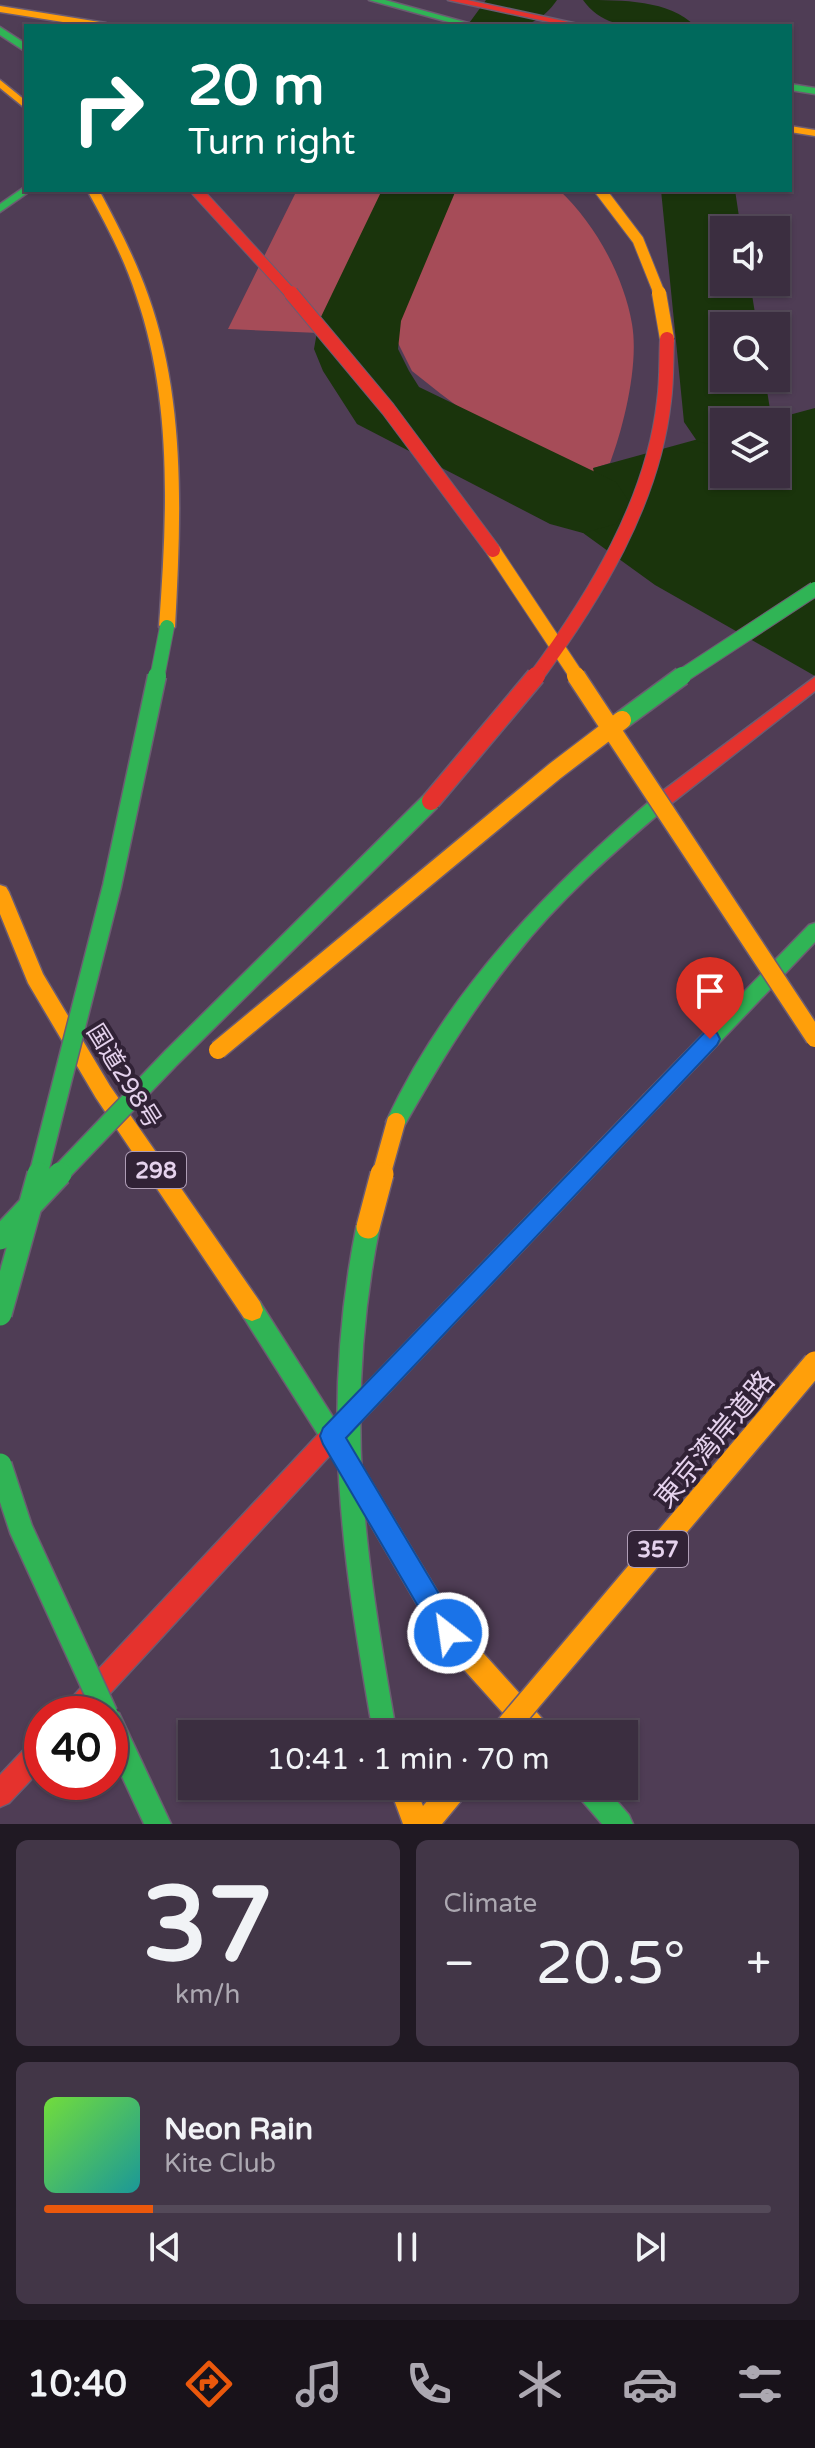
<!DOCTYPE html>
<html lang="en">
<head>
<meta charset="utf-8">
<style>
  body { margin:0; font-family:"Varela Round","Noto Sans JP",sans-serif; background:#423647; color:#f1f3f6; height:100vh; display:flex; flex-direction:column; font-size:30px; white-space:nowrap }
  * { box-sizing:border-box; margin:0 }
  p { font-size:26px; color:#aca8b1 }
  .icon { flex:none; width:44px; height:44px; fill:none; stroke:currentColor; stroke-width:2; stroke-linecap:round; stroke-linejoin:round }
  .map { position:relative; height:1824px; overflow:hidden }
  .drawer { display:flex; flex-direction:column; gap:16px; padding:16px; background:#201923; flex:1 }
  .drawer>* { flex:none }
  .guide { position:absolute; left:24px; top:24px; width:768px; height:168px; border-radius:0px; box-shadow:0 2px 6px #0004,0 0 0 2px #544a59; background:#00695c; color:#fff; overflow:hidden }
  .controls { position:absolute; left:710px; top:216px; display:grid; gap:16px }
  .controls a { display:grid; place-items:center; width:80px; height:80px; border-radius:0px; background:#3b2e40; box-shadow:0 2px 6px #0004,0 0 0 2px #544a59; font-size:40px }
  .speed { position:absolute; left:24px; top:1696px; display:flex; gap:16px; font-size:40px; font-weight:700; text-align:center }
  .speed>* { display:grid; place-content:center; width:104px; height:104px; border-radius:50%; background:#3b2e40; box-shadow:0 2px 6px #0004,0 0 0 2px #544a59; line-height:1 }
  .speed .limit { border:12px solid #d22; background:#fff; color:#111 }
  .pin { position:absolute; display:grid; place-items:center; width:68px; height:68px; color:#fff; margin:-82px -34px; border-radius:50% 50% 50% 0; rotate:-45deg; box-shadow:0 0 8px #0007 }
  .pin .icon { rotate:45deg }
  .me { position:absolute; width:88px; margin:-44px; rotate:330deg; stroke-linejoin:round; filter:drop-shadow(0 0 6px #0008) }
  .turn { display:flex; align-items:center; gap:28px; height:168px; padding:0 32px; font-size:36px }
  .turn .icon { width:104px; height:104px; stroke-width:2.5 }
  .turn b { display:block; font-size:56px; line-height:68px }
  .big { font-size:60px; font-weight:600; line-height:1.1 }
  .drawer .card { flex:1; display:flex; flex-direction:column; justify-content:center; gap:12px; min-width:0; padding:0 28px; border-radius:12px; background:#423647 }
  .drawer .dial { align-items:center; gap:0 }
  .dial b { font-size:104px; line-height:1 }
  .song { display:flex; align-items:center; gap:24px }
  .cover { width:96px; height:96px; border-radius:12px; background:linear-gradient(135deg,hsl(100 70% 55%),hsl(180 70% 35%)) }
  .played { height:8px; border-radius:4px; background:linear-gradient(90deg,#ea580c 15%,#544a59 15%) }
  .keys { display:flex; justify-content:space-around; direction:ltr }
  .heat { display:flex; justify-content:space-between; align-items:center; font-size:44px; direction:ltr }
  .drawer .tiles { flex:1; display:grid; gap:16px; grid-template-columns:1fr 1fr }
  .card:last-child { grid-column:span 2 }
  .trip { position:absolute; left:178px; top:1720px; width:460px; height:80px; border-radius:0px; background:#3b2e40; box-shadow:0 2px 6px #0004,0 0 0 2px #544a59; font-weight:600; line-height:80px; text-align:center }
  .menu { display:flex; height:128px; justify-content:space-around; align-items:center; background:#18121a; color:#aca8b1 }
  .menu .icon { width:56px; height:56px }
  .menu .on { color:#ea580c }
  .menu b { font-size:36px; color:#f1f3f6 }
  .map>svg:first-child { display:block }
</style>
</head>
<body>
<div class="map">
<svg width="815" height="1824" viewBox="0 0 815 1824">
  <rect width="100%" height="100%" fill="#4f3d55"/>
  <!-- forest -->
  <path fill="#a64c58" d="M 297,190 L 391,190 L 319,333 L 228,329 Z
    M 437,190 L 559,190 C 594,222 624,276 632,324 C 639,364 624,426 610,463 L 594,468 L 595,477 L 488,429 L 441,394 L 412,371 L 397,341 L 392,319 Z"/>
  <!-- water -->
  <path fill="#1a340c" d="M 815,408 L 815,676 L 655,585 L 572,525 L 595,478 L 593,468 L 724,432 L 724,474 L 776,474 L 776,422 L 763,422 Z"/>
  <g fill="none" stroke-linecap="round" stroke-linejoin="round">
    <!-- river -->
    <path fill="#1a340c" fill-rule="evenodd" d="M 486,0 L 557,0 C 533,35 506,26 467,26 Z
      M 583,0 C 622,0 670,0 695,26 C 655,26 608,36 583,0 Z
      M 382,190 L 456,190 L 401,321 L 398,349 L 409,371 L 419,387 L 616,482 L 630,503 L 616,524 L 583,533 L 550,524 L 357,424 L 323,371 L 314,349 L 319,321 Z
      M 661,190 L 735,190 L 741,230 L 724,230 L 724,282 L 750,282 L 757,326 L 724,326 L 724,378 L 765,378 L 772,422 L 724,422 L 724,448 L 697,441 L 684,422 Z"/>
    <defs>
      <path id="fast" d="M 369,0 L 385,0 L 479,26 L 463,26 Z
        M 0,27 L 26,44 L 26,52 L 0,35 Z
        M 790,84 L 815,88 L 815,94 L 790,90 Z
        M 26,186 L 26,190 L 30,191 L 0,212 L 0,204 Z
        M 662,795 L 668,796 L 670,801 L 668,806 C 614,852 560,899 516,955 C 472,1009 437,1068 403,1128 L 396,1131 L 389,1128 L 386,1122 C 446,992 548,887 656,796 Z
        M 815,923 L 815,942 L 658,1107 L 651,1110 L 644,1107 L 641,1101 L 644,1095 L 809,925 Z
        M 252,1299 L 260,1302 L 340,1428 L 343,1436 L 340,1444 L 332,1447 L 324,1444 L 244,1318 L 241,1310 L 244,1302 Z
        M 110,1709 L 119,1713 L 171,1824 L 144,1824 L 110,1751 L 110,1714 L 100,1714 Z
        M 573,1786 L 604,1786 L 629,1815 L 633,1824 L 602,1824 L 577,1795 Z"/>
      <path id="slow" d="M 0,6 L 106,23 L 111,26 L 88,26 L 0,12 Z
        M 0,80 L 26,101 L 26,109 L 0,88 Z
        M 790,126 L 815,130 L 815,136 L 790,132 Z
        M 87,190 L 99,190 C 117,224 135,258 148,295 C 186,401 181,516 175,627 L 167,632 L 159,627 C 167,516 173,402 136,295 C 124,258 106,224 87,190 Z
        M 0,885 L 6,887 L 9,892 L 43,974 L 110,1086 L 260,1302 L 263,1310 L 260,1318 L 252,1321 L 244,1318 L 96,1098 L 28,983 L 0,914 Z
        M 651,1092 L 658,1095 L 661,1101 L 658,1107 L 356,1427 L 348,1430 L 340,1427 L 337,1419 L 340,1411 L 644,1095 Z
        M 349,1454 L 357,1458 L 457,1624 L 548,1725 L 552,1734 L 522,1734 L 439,1642 L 341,1474 L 337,1466 L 341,1458 Z
        M 389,1786 L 415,1786 L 423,1806 L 440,1786 L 470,1786 L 466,1795 L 442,1824 L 403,1824 Z"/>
      <path id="jam" d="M 448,0 L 467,0 L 587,26 L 568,26 Z
        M 815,677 L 815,691 L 668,806 L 656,806 L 654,801 L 656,796 Z
        M 348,1408 L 356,1411 L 359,1419 L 356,1427 L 91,1714 L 61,1714 L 65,1705 L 340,1411 Z
        M 42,1736 L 42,1768 L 9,1803 L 0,1807 L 0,1775 L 33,1740 Z"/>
    </defs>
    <!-- fast casing -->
    <use href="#fast" stroke="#6c5c72" stroke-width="3"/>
    <!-- slow casing -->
    <use href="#slow" stroke="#6c5c72" stroke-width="3"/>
    <!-- jam casing -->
    <use href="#jam" stroke="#6c5c72" stroke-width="3"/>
    <!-- fast -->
    <use href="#fast" fill="#30b455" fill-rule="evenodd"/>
    <!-- slow -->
    <use href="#slow" fill="#ff9f0a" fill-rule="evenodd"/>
    <!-- jam -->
    <use href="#jam" fill="#e5322d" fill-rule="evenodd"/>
    <defs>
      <path id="fast-bridge-far2" d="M 157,678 L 167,627
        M 679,678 L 815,589"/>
      <path id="fast-bridge-far1" d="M 622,720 L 682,676
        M 38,1176 L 112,886 L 157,676
        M 58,1176 L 171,1058 L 431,801"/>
      <path id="fast-bridge" d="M 368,1227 C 331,1409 353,1554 385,1734
        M 0,1238 L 60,1174
        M 0,1314 L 39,1174
        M 0,1465 L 21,1529 L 106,1714"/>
      <path id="slow-bridge-far3" d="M 600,190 L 638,240 L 660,295"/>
      <path id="slow-bridge-far2" d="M 659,293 L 667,339
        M 493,550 L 578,678"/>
      <path id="slow-bridge-far1" d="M 576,676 L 815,1038
        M 218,1050 L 555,771 L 622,720
        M 381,1176 L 396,1122"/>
      <path id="slow-bridge" d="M 368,1227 L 382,1174
        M 501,1734 L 815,1363"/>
      <path id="jam-bridge-far2" d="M 196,190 L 292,295"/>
      <path id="jam-bridge-far1" d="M 291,293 L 388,409 L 493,550
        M 535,678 C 594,598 653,502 664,401 C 667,380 666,359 667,339"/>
      <path id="jam-bridge" d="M 431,801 L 536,676"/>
    </defs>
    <!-- fast-bridge-far2 casing -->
    <use href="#fast-bridge-far2" stroke="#6c5c72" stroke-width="16" stroke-linecap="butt"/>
    <!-- fast-bridge-far1 casing -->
    <use href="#fast-bridge-far1" stroke="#6c5c72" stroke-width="21" stroke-linecap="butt"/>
    <!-- fast-bridge casing -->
    <use href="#fast-bridge" stroke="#6c5c72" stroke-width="26" stroke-linecap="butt"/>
    <!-- slow-bridge-far3 casing -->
    <use href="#slow-bridge-far3" stroke="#6c5c72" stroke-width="13" stroke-linecap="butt"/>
    <!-- slow-bridge-far2 casing -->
    <use href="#slow-bridge-far2" stroke="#6c5c72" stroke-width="16" stroke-linecap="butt"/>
    <!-- slow-bridge-far1 casing -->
    <use href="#slow-bridge-far1" stroke="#6c5c72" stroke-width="21" stroke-linecap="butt"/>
    <!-- slow-bridge casing -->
    <use href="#slow-bridge" stroke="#6c5c72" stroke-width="26" stroke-linecap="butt"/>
    <!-- jam-bridge-far2 casing -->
    <use href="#jam-bridge-far2" stroke="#6c5c72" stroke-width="13" stroke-linecap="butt"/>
    <!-- jam-bridge-far1 casing -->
    <use href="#jam-bridge-far1" stroke="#6c5c72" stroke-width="16" stroke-linecap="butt"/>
    <!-- jam-bridge casing -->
    <use href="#jam-bridge" stroke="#6c5c72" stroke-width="21" stroke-linecap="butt"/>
    <!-- fast-bridge-far2 -->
    <use href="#fast-bridge-far2" stroke="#30b455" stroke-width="14"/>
    <!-- fast-bridge-far1 -->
    <use href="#fast-bridge-far1" stroke="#30b455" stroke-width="18"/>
    <!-- fast-bridge -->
    <use href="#fast-bridge" stroke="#30b455" stroke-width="23"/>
    <!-- slow-bridge-far3 -->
    <use href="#slow-bridge-far3" stroke="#ff9f0a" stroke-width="11"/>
    <!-- slow-bridge-far2 -->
    <use href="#slow-bridge-far2" stroke="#ff9f0a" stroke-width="14"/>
    <!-- slow-bridge-far1 -->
    <use href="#slow-bridge-far1" stroke="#ff9f0a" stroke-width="18"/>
    <!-- slow-bridge -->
    <use href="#slow-bridge" stroke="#ff9f0a" stroke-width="23"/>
    <!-- jam-bridge-far2 -->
    <use href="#jam-bridge-far2" stroke="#e5322d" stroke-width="11"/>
    <!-- jam-bridge-far1 -->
    <use href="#jam-bridge-far1" stroke="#e5322d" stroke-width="14"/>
    <!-- jam-bridge -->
    <use href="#jam-bridge" stroke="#e5322d" stroke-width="18"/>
  </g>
  <!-- route -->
  <path fill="#1a73e8" stroke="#114b97" stroke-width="2" d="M 710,1031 L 717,1033 L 720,1039 L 717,1045 L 346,1438 L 457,1624 L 460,1633 L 457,1642 L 448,1645 L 439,1642 L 323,1444 L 320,1436 L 323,1428 L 704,1033 Z"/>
  <g text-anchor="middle" stroke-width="8" stroke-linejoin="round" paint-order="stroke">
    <!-- shield labels -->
    <g fill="#312236" stroke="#af9db6" stroke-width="2">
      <rect x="126" y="1152" width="60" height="36" rx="6"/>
      <rect x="628" y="1531" width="60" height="36" rx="6"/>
    </g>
    <g font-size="22" font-weight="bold" fill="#e5d2ed">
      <text x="156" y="1178">298</text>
      <text x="658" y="1557">357</text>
    </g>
    <!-- street labels -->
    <g font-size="24" fill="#e5d2ed" stroke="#312236">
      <text transform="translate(124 1076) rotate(58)" y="8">国道298号</text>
    </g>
    <!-- near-street labels -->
    <g font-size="28" fill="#e5d2ed" stroke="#312236">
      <text transform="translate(714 1439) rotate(-50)" y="10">東京湾岸道路</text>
    </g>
  </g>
</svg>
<div class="controls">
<a><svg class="icon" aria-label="sound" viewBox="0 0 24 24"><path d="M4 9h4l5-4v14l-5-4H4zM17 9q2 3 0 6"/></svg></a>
<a><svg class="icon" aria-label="search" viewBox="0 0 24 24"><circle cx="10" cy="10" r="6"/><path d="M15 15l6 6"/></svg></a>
<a><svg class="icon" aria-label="layers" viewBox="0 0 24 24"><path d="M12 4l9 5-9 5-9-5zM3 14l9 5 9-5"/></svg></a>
</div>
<div class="speed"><div class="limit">40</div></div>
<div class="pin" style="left:710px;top:1039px;background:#d93025"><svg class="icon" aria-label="arrive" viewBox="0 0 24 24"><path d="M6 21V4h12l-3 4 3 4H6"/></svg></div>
<svg class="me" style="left:448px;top:1633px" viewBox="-20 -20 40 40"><circle r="17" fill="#1a73e8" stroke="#fff" stroke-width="3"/><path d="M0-11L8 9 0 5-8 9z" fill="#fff"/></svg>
<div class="trip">10:41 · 1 min · 70 m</div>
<div class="guide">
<div class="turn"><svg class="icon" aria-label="right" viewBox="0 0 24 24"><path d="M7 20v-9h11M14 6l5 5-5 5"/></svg><div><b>20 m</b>Turn right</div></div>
</div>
</div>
<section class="drawer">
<div class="tiles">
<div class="card dial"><b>37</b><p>km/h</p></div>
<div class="card"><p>Climate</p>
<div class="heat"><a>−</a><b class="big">20.5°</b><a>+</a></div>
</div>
<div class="card">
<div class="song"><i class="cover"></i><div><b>Neon Rain</b><p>Kite Club</p></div></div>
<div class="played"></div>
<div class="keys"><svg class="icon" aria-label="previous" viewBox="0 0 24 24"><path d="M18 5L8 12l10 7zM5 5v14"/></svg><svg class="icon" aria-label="pause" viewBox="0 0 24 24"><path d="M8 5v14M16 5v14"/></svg><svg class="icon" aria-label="next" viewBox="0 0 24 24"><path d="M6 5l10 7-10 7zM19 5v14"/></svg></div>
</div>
</div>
</section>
<nav class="menu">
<b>10:40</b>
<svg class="icon on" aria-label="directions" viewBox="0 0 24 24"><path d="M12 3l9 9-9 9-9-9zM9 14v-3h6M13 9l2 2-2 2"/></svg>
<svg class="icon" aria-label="music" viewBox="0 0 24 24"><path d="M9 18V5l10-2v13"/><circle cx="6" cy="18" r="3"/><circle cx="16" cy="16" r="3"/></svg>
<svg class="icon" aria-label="phone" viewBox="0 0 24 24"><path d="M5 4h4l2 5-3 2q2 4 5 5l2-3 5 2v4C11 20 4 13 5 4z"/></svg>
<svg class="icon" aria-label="climate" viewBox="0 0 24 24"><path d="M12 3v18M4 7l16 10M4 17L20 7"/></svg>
<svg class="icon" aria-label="car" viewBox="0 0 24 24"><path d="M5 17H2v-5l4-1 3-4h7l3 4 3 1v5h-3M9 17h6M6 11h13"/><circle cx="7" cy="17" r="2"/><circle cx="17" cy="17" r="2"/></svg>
<svg class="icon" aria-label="filters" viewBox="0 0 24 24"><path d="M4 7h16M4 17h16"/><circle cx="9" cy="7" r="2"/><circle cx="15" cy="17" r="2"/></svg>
</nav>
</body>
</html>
